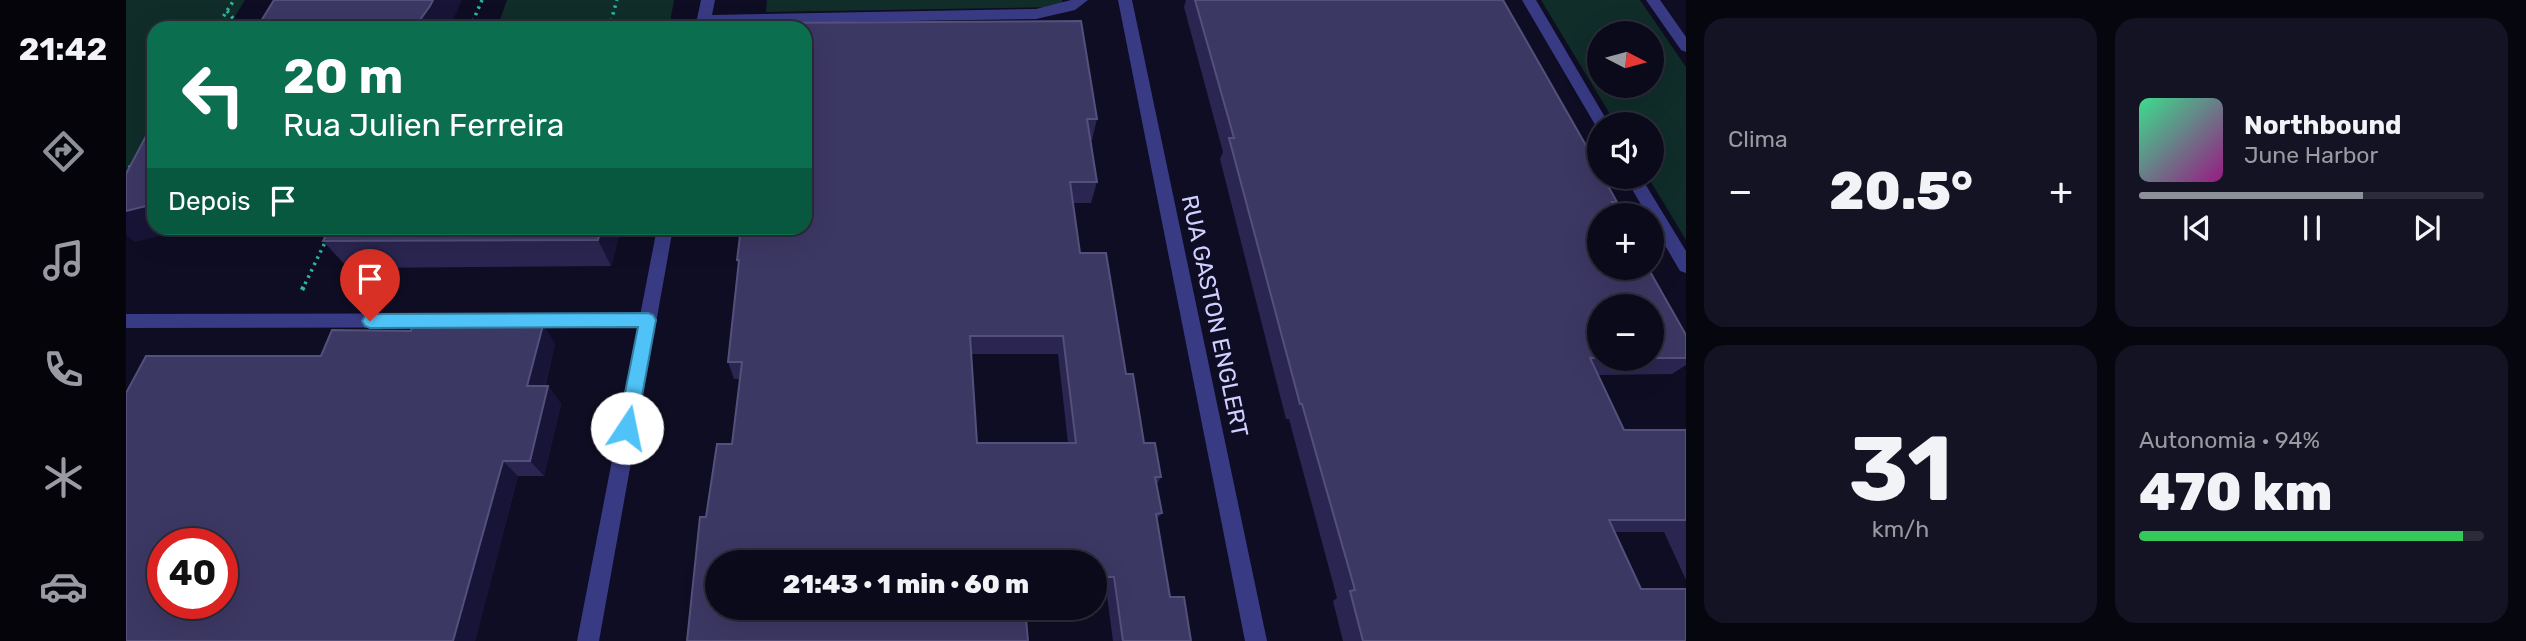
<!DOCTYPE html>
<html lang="pt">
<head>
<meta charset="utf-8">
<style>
  body { margin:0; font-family:Rubik,sans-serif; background:#141323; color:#f1f3f6; height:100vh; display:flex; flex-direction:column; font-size:26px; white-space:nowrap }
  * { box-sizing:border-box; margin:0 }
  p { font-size:23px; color:#9a9aa2 }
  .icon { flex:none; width:38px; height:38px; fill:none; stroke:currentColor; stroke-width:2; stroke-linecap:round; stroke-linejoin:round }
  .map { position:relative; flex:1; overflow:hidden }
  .details { display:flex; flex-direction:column; gap:18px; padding:18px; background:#06060e; width:840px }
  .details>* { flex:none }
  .hud { position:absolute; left:21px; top:21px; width:665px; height:214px; border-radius:21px; box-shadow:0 7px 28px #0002,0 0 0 2px #2b2b39; background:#0b6e4f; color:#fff; overflow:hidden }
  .needle { width:46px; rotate:96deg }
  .fabs { position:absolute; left:1461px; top:21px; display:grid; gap:14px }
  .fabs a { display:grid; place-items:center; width:77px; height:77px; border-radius:50%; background:#0b0a1a; box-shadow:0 7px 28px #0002,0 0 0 2px #2b2b39; font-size:35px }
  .speed { position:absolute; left:21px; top:528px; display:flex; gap:14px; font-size:35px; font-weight:700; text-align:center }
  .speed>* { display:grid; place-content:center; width:91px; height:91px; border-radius:50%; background:#0b0a1a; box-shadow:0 7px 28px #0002,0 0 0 2px #2b2b39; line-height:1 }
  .speed .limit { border:10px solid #d22; background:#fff; color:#111 }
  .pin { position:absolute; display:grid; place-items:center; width:60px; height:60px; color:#fff; margin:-72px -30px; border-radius:50% 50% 50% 0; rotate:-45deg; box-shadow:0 0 7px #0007 }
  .pin .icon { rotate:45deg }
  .me { position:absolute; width:77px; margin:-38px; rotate:11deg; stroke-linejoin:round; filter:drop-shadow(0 0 5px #0008) }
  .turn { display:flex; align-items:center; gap:24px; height:147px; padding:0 21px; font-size:32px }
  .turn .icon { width:91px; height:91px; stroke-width:2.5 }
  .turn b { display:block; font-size:49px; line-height:60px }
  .then { display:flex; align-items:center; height:66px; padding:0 21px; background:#0003; gap:14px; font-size:26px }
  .big { font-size:52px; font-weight:800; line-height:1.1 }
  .details .card { flex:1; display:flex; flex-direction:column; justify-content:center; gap:10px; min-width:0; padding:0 24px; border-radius:21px; background:#141323 }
  .details .dial { align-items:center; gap:0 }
  .dial b { font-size:91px; line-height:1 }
  .song { display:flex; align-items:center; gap:21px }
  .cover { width:84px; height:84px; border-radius:10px; background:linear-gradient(135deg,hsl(150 70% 55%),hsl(310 70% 35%)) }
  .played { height:7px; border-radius:4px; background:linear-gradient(90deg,#8c9099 65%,#2b2b39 65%) }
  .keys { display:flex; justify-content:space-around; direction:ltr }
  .heat { display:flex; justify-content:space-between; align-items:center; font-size:38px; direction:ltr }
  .charge { height:10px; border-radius:5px; background:linear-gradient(90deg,#34c759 94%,#2b2b39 0) }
  .details .tiles { flex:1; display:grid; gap:18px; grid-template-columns:repeat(2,1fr) }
  .trip { position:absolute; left:579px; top:550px; width:402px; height:70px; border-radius:35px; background:#0b0a1a; box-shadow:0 7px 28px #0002,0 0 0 2px #2b2b39; font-weight:800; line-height:70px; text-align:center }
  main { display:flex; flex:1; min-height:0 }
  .dock { display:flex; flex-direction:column; width:126px; justify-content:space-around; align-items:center; background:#04040a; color:#9a9aa2 }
  .dock .icon { width:49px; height:49px }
  .dock .selected { color:#8c9099 }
  .dock b { font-size:32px; color:#f1f3f6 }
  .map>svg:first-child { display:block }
</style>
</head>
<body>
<main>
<nav class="dock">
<b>21:42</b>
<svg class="icon selected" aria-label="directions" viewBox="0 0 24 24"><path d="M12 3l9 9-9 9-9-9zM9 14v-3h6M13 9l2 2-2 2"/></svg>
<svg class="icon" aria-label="music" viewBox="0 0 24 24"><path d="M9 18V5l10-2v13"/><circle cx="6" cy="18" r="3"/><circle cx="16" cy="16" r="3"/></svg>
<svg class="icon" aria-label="phone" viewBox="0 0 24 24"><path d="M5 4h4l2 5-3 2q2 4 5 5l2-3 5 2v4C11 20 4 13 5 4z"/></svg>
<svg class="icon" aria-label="climate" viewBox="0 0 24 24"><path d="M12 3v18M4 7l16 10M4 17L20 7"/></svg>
<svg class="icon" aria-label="car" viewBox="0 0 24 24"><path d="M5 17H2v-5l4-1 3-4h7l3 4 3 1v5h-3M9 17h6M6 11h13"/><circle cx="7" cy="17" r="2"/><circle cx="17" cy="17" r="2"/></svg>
</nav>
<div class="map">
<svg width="1560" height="641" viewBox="0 0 1560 641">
  <rect width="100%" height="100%" fill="#0f0d23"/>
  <!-- green -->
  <path fill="#102d29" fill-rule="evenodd" d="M 0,0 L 119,0 L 102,28 L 28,28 L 28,150 L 0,196 Z
    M 381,0 L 548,0 L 543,28 L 371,28 Z
    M 641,0 L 936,0 L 937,7 L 640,12 Z
    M 1415,0 L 1514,0 L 1560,67 L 1560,240 L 1522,177 L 1526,177 L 1526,124 L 1490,124 ZM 1526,33 L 1526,86 L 1474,86 L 1474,33 Z"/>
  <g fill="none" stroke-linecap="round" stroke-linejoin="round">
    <!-- path-far1 -->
    <path stroke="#2cb6a2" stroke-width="3.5" stroke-dasharray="2.5 4.5" stroke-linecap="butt" d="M 101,11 L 115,28
      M 90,28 L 108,0
      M 344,28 L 356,0
      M 483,28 L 491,0
      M 0,174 L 5,165
      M 179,284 L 206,228"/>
    <!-- path -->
    <path stroke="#2cb6a2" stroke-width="4.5" stroke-dasharray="3.5 6" stroke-linecap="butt" d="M 176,290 L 180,282"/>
    <!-- minor -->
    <path fill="#383b83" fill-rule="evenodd" d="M 1520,0 L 1534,0 L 1560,37 L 1560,52 L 1555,50 Z
      M 522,313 L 528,315 L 531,320 L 528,325 L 522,327 L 0,328 L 0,314 Z"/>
    <!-- tertiary -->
    <path fill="#383b83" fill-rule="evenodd" d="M 575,0 L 589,0 L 586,15 L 910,9 L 945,0 L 962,0 L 949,10 L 910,19 L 584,24 L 583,28 L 569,28 Z
      M 992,0 L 1006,0 L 1141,641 L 1119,641 Z
      M 1396,0 L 1410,0 L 1483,124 L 1474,124 L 1474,129 L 1471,128 Z
      M 1499,177 L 1515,177 L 1560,251 L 1560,273 L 1554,271 L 1526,223 L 1526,215 L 1521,215 Z
      M 531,228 L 547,228 L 473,641 L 451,641 Z"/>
  </g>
  <!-- wall -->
  <path fill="#2b2651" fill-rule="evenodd" d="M 1060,0 L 1377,0 L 1491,202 L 1488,205 L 1560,335 L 1560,365 L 1546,374 L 1472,375 L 1498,430 L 1560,430 L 1560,580 L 1538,532 L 1489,532 L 1515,589 L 1560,641 L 1217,641 L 1207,601 L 1211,598 L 1163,419 L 1160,419 L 1094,159 L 1097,152 L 1058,7 ZM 1474,306 L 1526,306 L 1526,359 L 1474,359 Z
    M 955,21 L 971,119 L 966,140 L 965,140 L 971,182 L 965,203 L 947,203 L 954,253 L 1000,374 L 1018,443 L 1035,477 L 1031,484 L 1036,513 L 1031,519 L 1044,597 L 1065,641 L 987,641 L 980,588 L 970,588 L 970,562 L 580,517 L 606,444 L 614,379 L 608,379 L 602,362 L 613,266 L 611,260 ZM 845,354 L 932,354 L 942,443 L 851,443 Z
    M 495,228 L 485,266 L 222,268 L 197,241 Z
    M 417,325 L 429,344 L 419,386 L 422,386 L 435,404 L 418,476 L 392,476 L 349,641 L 0,641 L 195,356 L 285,331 Z"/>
  <!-- shaded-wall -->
  <path fill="#181437" d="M 307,0 L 336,0 L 323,28 L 288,28 Z
    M 28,204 L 28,228 L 64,228 L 9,242 L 0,235 L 0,211 Z
    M 475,228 L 495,228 L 485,266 L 472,240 Z
    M 417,325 L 429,344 L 414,403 L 401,386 Z
    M 422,386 L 435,404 L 418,476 L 404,461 Z
    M 377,461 L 392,476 L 349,641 L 327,641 Z"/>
  <!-- building -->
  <path fill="#3c3864" stroke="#54507c" stroke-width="2" fill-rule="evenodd" d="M 148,0 L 307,0 L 304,6 L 288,28 L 110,28 L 117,26 L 132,26 Z
    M 1069,0 L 1377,0 L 1474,170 L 1474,177 L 1477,177 L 1491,202 L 1486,202 L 1493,215 L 1474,215 L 1474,268 L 1522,268 L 1560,335 L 1560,358 L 1526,358 L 1526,306 L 1474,306 L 1474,358 L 1464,358 L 1498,430 L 1560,430 L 1560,520 L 1483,520 L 1515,589 L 1560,589 L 1560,641 L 1237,641 L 1224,591 L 1229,590 L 1176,404 L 1174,404 L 1103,138 L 1108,138 Z
    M 955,21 L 971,119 L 961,119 L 971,182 L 944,182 L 954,253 L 980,253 L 1000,374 L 1007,374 L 1018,443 L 1029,443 L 1035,477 L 1029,477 L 1036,513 L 1030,514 L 1044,597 L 1058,597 L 1065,641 L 997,641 L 988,577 L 970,577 L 970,562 L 592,562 L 592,607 L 899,607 L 902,641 L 561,641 L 574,517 L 580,517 L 591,444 L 606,444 L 616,362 L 602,362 L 613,260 L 611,260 L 615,228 L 679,228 L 679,28 L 640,28 L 641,23 ZM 844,336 L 937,336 L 950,443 L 851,443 Z
    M 28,121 L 28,204 L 0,211 L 0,174 Z
    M 204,228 L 475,228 L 472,240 L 197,241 Z
    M 417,325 L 401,386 L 422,386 L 404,461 L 377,461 L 327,641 L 0,641 L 0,393 L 20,356 L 195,356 L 206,330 L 285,331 L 286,326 ZM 37,544 L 96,544 L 96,604 L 37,604 Z"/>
  <!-- route -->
  <path fill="#4fc3f7" stroke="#337fa1" stroke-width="2" d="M 522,313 L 527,315 L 530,320 L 510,428 L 507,434 L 501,436 L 495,434 L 492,428 L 512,327 L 244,328 L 239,326 L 236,321 L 239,316 L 244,314 Z"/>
  <g text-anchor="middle" stroke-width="7" stroke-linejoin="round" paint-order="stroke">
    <!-- street labels -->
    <g font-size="23" fill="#d1cfff" stroke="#0f0d23">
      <text transform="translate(1089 316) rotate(78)" y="8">RUA GASTON ENGLERT</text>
    </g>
  </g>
</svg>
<div class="fabs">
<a><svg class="needle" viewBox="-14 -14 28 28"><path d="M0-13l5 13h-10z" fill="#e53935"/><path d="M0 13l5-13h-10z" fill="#9a9aa2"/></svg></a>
<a><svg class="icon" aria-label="sound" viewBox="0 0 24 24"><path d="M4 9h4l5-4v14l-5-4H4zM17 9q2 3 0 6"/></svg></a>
<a>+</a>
<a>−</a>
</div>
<div class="speed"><div class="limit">40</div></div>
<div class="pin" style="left:244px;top:321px;background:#d93025"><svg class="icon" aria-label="arrive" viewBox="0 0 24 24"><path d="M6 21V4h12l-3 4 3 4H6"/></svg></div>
<svg class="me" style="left:501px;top:428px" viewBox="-20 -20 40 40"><circle r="19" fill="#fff"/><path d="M0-13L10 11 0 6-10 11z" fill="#4fc3f7"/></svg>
<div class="trip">21:43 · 1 min · 60 m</div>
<div class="hud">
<div class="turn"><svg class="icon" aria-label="left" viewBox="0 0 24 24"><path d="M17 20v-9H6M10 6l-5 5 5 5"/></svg><div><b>20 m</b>Rua Julien Ferreira</div></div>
<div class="then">Depois<svg class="icon" aria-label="arrive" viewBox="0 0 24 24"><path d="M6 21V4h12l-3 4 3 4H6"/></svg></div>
</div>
</div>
<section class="details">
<div class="tiles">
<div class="card"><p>Clima</p>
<div class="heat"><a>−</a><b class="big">20.5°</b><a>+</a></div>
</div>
<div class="card">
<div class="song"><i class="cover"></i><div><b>Northbound</b><p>June Harbor</p></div></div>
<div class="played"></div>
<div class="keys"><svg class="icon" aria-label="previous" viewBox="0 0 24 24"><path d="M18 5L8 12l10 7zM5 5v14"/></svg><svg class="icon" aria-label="pause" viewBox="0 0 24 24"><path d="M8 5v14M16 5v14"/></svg><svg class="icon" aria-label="next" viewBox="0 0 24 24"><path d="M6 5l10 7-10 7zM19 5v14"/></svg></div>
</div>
<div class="card dial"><b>31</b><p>km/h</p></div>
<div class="card"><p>Autonomia · 94%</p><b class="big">470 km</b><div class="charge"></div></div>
</div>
</section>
</main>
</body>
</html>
